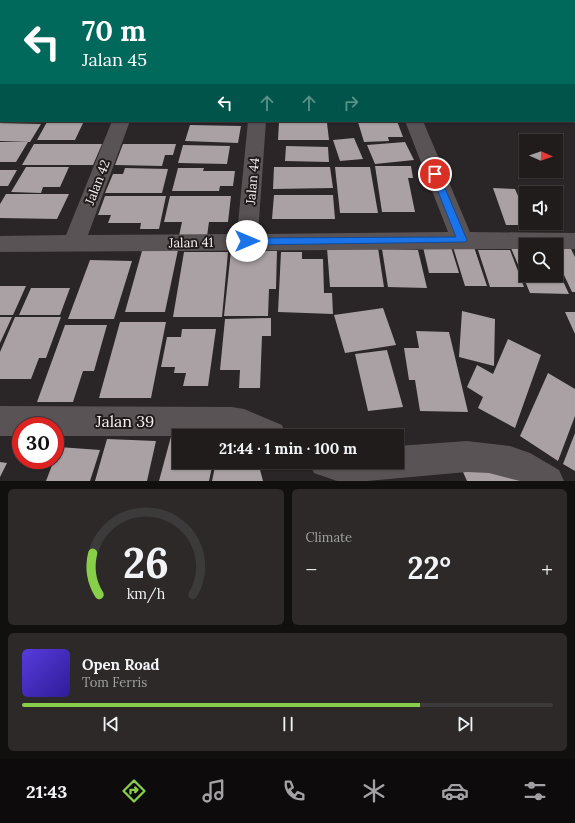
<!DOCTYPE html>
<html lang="en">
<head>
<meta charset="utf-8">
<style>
  body { margin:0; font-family:Lora,serif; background:#2d2929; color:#f1f3f6; height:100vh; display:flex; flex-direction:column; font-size:15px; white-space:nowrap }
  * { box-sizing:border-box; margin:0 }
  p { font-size:13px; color:#a2a1a3 }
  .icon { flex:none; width:22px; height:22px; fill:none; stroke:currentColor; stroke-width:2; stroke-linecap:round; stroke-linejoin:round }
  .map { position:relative; height:481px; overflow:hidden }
  .side { display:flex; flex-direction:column; gap:8px; padding:8px; background:#120f0f; flex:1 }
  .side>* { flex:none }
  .top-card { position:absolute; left:0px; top:0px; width:575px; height:122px; box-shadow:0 1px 3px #0004,0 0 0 1px #3d3a3b; background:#00695c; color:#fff; overflow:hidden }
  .needle { width:26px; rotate:92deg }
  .buttons { position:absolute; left:519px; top:134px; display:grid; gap:8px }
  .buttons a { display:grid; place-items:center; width:44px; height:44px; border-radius:0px; background:#201c1c; box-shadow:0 1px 3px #0004,0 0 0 1px #3d3a3b; font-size:20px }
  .speed { position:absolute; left:12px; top:417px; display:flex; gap:8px; font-size:20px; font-weight:700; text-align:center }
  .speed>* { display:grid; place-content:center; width:52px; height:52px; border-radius:50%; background:#201c1c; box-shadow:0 1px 3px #0004,0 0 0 1px #3d3a3b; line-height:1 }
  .speed .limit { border:6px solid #d22; background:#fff; color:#111 }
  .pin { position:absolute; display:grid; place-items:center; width:34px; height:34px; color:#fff; margin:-17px; border:2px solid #fff; border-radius:50%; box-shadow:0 1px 4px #0007 }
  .me { position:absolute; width:44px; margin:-22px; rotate:90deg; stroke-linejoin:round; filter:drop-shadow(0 0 3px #0008) }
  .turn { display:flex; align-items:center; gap:14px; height:84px; padding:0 16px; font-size:18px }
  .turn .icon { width:52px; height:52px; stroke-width:2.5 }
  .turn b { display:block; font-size:28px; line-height:34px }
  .lanes { display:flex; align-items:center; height:38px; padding:0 16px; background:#0003; justify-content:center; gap:20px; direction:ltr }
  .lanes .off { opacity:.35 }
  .big { font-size:30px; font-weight:700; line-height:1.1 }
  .side .widget { flex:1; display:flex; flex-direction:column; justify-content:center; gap:6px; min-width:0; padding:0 14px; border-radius:6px; background:#2d2929 }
  .side .dial { align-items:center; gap:0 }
  .dial svg { height:104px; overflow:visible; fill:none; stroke:#3d3a3b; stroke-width:7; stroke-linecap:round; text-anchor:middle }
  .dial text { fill:#f1f3f6; stroke:none }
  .song { display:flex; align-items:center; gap:12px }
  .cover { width:48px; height:48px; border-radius:6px; background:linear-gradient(135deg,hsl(250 70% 55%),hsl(250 70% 35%)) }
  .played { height:4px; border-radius:2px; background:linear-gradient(90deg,#88cf49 75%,#3d3a3b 75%) }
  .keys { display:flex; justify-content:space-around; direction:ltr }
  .heat { display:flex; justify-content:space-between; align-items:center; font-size:22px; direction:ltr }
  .side .tiles { flex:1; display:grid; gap:8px; grid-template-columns:1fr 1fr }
  .widget:last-child { grid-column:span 2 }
  .trip { position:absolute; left:172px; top:429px; width:232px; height:40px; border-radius:0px; background:#201c1c; box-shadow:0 1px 3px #0004,0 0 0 1px #3d3a3b; font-weight:700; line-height:40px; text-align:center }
  .tab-bar { display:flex; height:64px; justify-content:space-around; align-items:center; background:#0d0b0b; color:#a2a1a3 }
  .tab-bar .icon { width:28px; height:28px }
  .tab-bar .on { color:#88cf49 }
  .tab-bar b { font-size:18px; color:#f1f3f6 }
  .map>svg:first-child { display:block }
</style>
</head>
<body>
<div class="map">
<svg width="575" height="481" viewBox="0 0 575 481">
  <rect width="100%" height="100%" fill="#2a2526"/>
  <!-- building -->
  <path fill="#a9a1a3" d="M 84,121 L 75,140 L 37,140 L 47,122 Z
    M 382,121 L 397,121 L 403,137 L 388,137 L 389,141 L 364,142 L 358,122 Z
    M 279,122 L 327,123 L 329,140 L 278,140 Z
    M 0,123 L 41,124 L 30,142 L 0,141 Z
    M 190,125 L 241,126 L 238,143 L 185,141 Z
    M 354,138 L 363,159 L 340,161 L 333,140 Z
    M 0,142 L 28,142 L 16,162 L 0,162 Z
    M 405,142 L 414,160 L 375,164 L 367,145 Z
    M 34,144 L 102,144 L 93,165 L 22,165 Z
    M 123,144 L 176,144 L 173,155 L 165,155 L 162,166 L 115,165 Z
    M 183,145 L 230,146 L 227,164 L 178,163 Z
    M 286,146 L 328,147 L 329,162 L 285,161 Z
    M 375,166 L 411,166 L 413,178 L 408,178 L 415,212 L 382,212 Z
    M 26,167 L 69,167 L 60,187 L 43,187 L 41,193 L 11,192 Z
    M 274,167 L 330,167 L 333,188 L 273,189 Z
    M 335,167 L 370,167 L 378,213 L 340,213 Z
    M 125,168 L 168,169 L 162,193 L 105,193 L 113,174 L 123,174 Z
    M 178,168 L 204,168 L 203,171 L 235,171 L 233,186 L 220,186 L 219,191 L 172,191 Z
    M 0,170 L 17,170 L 8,186 L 0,186 Z
    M 493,188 L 515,189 L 526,214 L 526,223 L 530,223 L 531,225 L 506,225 Z
    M 6,194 L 69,194 L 57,219 L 0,218 L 0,204 Z
    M 274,195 L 333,195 L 335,219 L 272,219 Z
    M 105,196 L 166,196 L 159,229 L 140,229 L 141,223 L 108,223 L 111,215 L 98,215 Z
    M 170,196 L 231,196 L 228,222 L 209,222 L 207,236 L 179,236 L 182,222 L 164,222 Z
    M 423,247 L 451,247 L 459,273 L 429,273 Z
    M 453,247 L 474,247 L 487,286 L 465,286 Z
    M 327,248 L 378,248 L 384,287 L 330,287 Z
    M 511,248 L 526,248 L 526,275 L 556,275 L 556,266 L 569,294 L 530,293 Z
    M 382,249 L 418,250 L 427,288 L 388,287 Z
    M 556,249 L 571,249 L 575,257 L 575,292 L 572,292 L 556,258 Z
    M 178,250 L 165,312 L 125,312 L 142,251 Z
    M 478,250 L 510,250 L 524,287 L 490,287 Z
    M 231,251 L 277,251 L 276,289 L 269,289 L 268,316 L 224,316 Z
    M 184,252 L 228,252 L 222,317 L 173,317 Z
    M 281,252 L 302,252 L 302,259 L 323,259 L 324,293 L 332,293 L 333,314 L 278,312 Z
    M 90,260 L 132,261 L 114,319 L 68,319 Z
    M 0,286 L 26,286 L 13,315 L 0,315 Z
    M 31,288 L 70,288 L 60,315 L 19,315 Z
    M 383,308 L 396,345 L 345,353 L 334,315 Z
    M 462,311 L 495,319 L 494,366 L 459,357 Z
    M 565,312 L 575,312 L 575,334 Z
    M 0,317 L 12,317 L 0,343 Z
    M 15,317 L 61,317 L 46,358 L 39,358 L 31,379 L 0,379 L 0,352 Z
    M 271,318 L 271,336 L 262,336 L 260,388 L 239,388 L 240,370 L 220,370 L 225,319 Z
    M 120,322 L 166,322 L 151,398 L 99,398 Z
    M 65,325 L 107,325 L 94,371 L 83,371 L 73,402 L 37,402 Z
    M 182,329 L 216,329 L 208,386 L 183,386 L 186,373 L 174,373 L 175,367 L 161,367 L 167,337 L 181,337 Z
    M 416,331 L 449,332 L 468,412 L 420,411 L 415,380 L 409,380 L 404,348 L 419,348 Z
    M 508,339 L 541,355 L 515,428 L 478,408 L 483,397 L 467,387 L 477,365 L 493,374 Z
    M 387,350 L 403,407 L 368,411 L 355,354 Z
    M 548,373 L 575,389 L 575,416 L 558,461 L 520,436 Z
    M 173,429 L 218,436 L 179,436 L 179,462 L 213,462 L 209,481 L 159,481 Z
    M 575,433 L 575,471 L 563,464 Z
    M 107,439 L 156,441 L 147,481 L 95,481 Z
    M 59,447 L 100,450 L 90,481 L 46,481 Z
    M 0,462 L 7,463 L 0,477 Z
    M 216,462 L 258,462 L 263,481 L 212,481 Z
    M 459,463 L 525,481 L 467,481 Z"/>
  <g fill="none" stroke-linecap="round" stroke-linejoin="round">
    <!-- minor -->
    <path fill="#5a5355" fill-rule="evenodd" d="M 166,0 L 178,0 L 178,1 L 166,1 Z
      M 258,0 L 270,0 L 270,1 L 258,1 Z
      M 0,21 L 1,21 L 1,29 L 0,29 Z
      M 0,87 L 1,87 L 0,99 Z
      M 574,97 L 575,97 L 575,108 L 574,108 Z
      M 112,121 L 130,121 L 88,235 L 237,234 L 248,121 L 266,121 L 258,234 L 448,232 L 405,121 L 423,121 L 470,232 L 575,233 L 575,249 L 556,249 L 556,245 L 526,245 L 526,249 L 0,252 L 0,236 L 66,235 Z
      M 0,406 L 232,407 L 244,409 L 282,425 L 286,436 L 55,436 L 55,426 L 21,426 L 21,436 L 0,436 Z
      M 467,441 L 510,446 L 530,453 L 559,470 L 564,481 L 520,481 L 489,473 L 467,472 L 367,481 L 337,481 L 314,473 L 309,462 L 397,462 L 397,446 Z"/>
  </g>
  <!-- route -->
  <path fill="#1a73e8" stroke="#114b97" d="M 435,171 L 439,174 L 467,240 L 465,242 L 247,245 L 243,241 L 247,238 L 456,237 L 431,174 Z"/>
  <g text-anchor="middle" stroke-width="4" stroke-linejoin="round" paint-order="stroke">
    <!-- street labels -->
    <g font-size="13" fill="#f6f2f3" stroke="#211b1c">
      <text transform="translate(252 181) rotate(-85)" y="5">Jalan 44</text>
      <text transform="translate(97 182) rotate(-69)" y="5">Jalan 42</text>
      <text transform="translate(191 242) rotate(-1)" y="5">Jalan 41</text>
    </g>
    <!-- near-street labels -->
    <g font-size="16" fill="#f6f2f3" stroke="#211b1c">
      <text x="125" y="427">Jalan 39</text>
    </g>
  </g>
</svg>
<div class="buttons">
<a><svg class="needle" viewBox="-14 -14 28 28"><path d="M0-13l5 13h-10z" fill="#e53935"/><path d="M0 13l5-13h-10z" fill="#a2a1a3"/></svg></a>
<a><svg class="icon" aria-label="sound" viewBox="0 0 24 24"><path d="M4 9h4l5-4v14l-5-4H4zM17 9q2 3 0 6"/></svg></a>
<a><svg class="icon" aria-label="search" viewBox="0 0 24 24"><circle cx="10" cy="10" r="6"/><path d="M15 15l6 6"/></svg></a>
</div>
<div class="speed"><div class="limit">30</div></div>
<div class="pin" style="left:435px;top:174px;background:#d93025"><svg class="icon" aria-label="arrive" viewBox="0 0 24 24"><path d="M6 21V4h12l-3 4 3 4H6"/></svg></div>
<svg class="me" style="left:247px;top:241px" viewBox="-20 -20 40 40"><circle r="19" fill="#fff"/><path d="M0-13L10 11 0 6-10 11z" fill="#1a73e8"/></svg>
<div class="trip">21:44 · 1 min · 100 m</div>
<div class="top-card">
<div class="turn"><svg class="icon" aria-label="left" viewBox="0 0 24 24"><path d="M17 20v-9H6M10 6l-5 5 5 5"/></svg><div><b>70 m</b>Jalan 45</div></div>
<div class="lanes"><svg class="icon" aria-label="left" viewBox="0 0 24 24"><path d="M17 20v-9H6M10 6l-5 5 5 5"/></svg><svg class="icon off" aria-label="ahead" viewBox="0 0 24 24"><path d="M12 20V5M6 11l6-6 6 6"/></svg><svg class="icon off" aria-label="ahead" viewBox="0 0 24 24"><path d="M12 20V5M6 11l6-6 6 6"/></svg><svg class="icon off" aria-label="right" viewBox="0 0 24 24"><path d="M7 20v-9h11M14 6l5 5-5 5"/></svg></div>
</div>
</div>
<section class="side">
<div class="tiles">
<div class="widget dial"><svg viewBox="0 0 100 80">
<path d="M14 69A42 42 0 1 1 86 69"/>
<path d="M14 69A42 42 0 0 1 9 37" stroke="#88cf49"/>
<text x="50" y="56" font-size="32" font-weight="700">26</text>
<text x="50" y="72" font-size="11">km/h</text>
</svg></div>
<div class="widget"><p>Climate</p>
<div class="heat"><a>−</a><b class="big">22°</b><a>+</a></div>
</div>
<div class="widget">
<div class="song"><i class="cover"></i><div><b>Open Road</b><p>Tom Ferris</p></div></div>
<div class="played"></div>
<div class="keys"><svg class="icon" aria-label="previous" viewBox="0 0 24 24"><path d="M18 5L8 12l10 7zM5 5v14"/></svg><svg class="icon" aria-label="pause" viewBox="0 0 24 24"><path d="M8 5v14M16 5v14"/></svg><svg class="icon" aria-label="next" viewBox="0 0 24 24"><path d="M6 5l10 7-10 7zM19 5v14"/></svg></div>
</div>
</div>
</section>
<nav class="tab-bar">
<b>21:43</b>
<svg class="icon on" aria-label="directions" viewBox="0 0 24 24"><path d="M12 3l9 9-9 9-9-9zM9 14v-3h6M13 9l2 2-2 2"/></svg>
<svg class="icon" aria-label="music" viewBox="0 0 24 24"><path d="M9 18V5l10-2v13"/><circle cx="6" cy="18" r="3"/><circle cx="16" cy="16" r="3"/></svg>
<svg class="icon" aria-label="phone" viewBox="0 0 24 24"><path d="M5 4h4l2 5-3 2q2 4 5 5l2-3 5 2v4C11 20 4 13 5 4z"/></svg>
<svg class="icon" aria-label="climate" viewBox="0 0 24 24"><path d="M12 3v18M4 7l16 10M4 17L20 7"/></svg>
<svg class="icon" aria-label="car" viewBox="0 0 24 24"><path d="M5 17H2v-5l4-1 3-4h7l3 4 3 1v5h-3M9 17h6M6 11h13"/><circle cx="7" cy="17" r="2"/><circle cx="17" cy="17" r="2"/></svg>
<svg class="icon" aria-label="filters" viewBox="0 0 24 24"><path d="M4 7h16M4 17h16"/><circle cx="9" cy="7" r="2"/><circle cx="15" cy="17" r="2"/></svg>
</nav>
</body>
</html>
